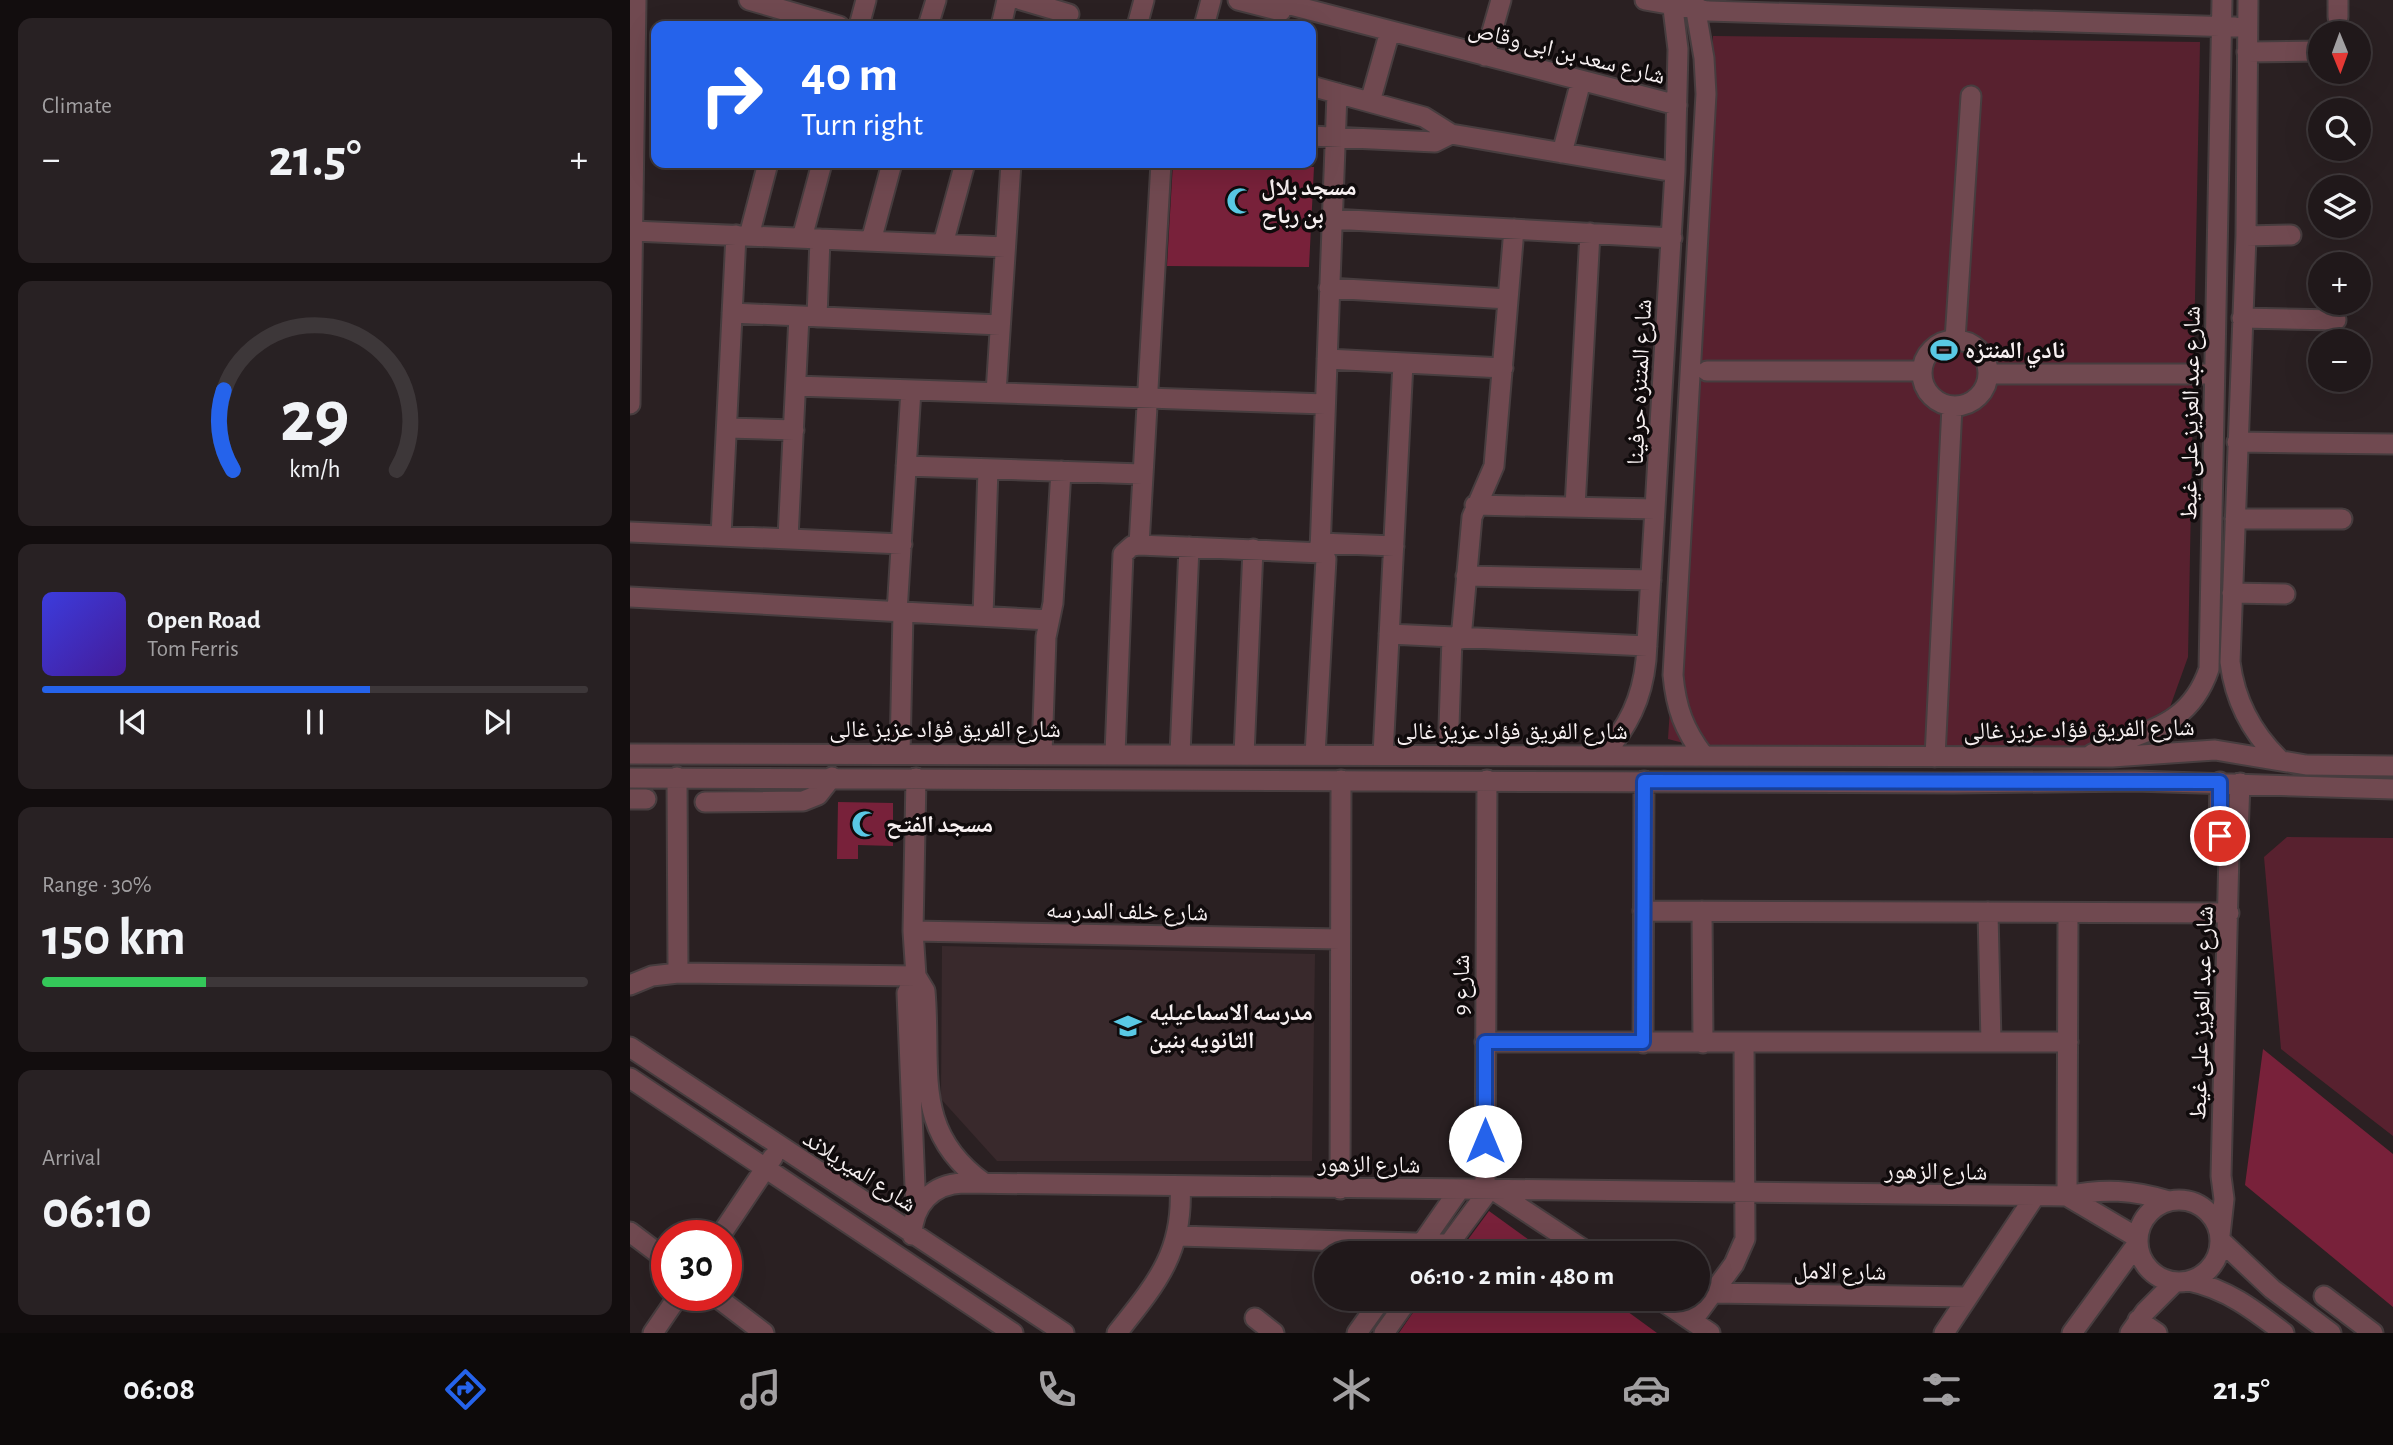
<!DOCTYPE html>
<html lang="en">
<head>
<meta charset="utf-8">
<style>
  body { margin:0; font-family:"Alegreya Sans","Noto Naskh Arabic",sans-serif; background:#282123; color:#f1f3f6; height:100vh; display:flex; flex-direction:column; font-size:26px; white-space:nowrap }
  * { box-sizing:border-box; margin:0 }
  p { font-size:23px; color:#a2a0a2 }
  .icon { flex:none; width:38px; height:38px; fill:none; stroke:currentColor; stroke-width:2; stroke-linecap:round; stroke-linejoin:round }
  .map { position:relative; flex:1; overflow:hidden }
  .drawer { display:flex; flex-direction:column; gap:18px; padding:18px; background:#120d0e; width:630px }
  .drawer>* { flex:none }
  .top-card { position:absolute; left:21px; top:21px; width:665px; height:147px; border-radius:14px; box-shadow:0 7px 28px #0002,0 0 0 2px #3d3739; background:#2563eb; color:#fff; overflow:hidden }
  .needle { width:46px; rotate:179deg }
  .buttons { position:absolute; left:1678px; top:21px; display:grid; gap:14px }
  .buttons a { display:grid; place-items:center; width:63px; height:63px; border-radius:50%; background:#20181a; box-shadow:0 7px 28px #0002,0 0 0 2px #3d3739; font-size:35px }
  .speed { position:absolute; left:21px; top:1220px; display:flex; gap:14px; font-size:35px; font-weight:700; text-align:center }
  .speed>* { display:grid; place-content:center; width:91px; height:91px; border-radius:50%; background:#20181a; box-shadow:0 7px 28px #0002,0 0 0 2px #3d3739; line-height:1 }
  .speed .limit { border:10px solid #d22; background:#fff; color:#111 }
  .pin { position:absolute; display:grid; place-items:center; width:60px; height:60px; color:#fff; margin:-30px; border:4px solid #fff; border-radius:50%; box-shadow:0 2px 7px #0007 }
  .me { position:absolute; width:77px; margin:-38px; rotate:0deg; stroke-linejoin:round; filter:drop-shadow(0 0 5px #0008) }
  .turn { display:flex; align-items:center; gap:24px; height:147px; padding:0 35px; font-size:32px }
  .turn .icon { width:91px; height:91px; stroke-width:2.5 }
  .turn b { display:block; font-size:49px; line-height:60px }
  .big { font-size:52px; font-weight:700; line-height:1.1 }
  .drawer .card { flex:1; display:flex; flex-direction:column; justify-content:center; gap:10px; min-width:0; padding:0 24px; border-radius:14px; background:#282123 }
  .drawer .dial { align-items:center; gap:0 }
  .dial svg { height:182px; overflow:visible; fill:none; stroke:#3d3739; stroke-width:7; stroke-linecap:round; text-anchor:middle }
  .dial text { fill:#f1f3f6; stroke:none }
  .song { display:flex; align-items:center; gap:21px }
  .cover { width:84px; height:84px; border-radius:10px; background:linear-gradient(135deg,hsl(240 70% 55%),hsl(260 70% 35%)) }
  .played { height:7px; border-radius:4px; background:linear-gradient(90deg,#2563eb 60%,#3d3739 60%) }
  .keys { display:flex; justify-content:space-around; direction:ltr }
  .heat { display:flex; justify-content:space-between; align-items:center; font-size:38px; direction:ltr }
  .charge { height:10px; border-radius:5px; background:linear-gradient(90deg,#34c759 30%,#3d3739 0) }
  .trip { position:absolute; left:684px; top:1241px; width:396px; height:70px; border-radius:35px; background:#20181a; box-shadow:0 7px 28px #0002,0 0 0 2px #3d3739; font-weight:700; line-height:70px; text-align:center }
  .tab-bar { display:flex; height:112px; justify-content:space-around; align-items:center; background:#0d0a0a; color:#a2a0a2 }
  .tab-bar .icon { width:49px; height:49px }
  .tab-bar .on { color:#2563eb }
  .tab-bar b { font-size:32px; color:#f1f3f6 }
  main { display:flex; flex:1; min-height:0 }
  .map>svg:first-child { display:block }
</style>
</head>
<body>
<main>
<section class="drawer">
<div class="card"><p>Climate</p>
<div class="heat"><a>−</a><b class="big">21.5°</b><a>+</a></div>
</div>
<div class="card dial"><svg viewBox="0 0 100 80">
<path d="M14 69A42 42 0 1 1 86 69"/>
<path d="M14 69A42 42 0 0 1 10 34" stroke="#2563eb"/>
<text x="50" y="56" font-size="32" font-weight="700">29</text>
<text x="50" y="72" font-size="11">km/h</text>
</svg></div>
<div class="card">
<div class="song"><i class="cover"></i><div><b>Open Road</b><p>Tom Ferris</p></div></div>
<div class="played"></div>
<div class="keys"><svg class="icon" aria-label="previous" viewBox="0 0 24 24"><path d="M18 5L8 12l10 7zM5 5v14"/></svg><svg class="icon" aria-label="pause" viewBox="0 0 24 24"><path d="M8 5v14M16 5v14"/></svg><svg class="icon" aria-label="next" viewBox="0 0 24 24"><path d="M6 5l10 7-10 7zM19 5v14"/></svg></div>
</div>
<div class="card"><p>Range · 30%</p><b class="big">150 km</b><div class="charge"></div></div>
<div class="card"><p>Arrival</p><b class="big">06:10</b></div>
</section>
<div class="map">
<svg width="1763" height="1333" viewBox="0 0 1763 1333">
  <rect width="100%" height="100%" fill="#2a2022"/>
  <!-- built -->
  <path fill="#39292c" d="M 312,946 L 685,954 L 682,1161 L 367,1161 L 311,1099 Z"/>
  <!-- green -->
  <path fill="#58212f" d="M 1083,36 L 1570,42 L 1558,657 L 1540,707 L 1485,739 L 1454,748 L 1065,746 L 1038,739 Z
    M 1657,837 L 1763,838 L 1763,1136 L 1651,1049 L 1634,857 Z"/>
  <!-- building -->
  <path fill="#78213a" d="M 543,163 L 684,167 L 679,267 L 537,266 Z
    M 208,802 L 263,803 L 263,846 L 228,845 L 228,859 L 207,859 Z
    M 1633,1049 L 1763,1154 L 1763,1307 L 1615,1185 Z
    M 859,1211 L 917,1253 L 828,1253 Z
    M 793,1298 L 979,1298 L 1027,1333 L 769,1333 Z"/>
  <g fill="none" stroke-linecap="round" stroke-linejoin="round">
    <defs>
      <path id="minor" d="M 119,0 L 209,26
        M 391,0 L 439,14
        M 608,0 L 651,11
        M 1015,0 L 1078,11 L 1605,27
        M 1064,0 L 1074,58 L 1076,94 L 1043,675 C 1046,708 1054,730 1074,756
        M 1618,0 L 1616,236 L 1600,662 C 1605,701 1621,732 1649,759
        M 653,3 L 1047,105
        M 1708,17 L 1708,0
        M 229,26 L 236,0
        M 298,26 L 306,0
        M 371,26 L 377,0
        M 507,26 L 514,0
        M 574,26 L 581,0
        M 1617,52 L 1690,51
        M 855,56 L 871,0
        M 681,86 L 794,117 L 821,134 L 1045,172
        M 740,102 L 760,31
        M 681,136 L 805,142 L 821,134
        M 932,153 L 951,81
        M 702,219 L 1042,238
        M 3,231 L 375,247
        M 119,236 L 138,163
        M 1616,236 L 1661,235
        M 172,238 L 192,163
        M 241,241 L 262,163
        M 313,244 L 335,163
        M 699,288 L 878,299
        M 102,313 L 370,325
        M 187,317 L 190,239
        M 1612,318 L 1706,320
        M 1325,340 L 1341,96
        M1292 373a33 33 0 1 1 66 0a33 33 0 1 1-66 0Z
        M 697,359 L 873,368
        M 1077,371 L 1292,371
        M 1358,374 L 1584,374
        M 166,386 L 695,404
        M 366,393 L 381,163
        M 0,404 L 6,0
        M 97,428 L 164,430
        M 1607,442 L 1763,444
        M 276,466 L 512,474
        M 845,505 L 1025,509
        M 945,507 L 960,233
        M 1605,519 L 1712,519
        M 0,532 L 272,544
        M 91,536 L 106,235
        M 158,538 L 169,316
        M 690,543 L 764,546
        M 509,545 L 531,163
        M 690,552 L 707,93
        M 836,576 L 1021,580
        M 1602,593 L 1655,594
        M 0,597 L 419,620
        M 267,612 L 281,390
        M 353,616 L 358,469
        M 759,634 L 1017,646
        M 831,639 L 842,517 L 864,466 L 884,229
        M 0,754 L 1482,757 L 1585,750 L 1676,765 L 1763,766
        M 270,754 L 273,612
        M 412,754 L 416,637 L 423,603 L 431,471
        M 485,754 L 493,554 L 502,546 L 509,545 L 693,553 L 696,559 L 685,755
        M 550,754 L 559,547
        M 1462,754 C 1513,729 1558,730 1579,669 L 1592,0
        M 614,755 L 623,549
        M 753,755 L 773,363
        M 818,755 L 822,638
        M 973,756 C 998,726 1012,700 1016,660 L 1045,172 L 1048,49 L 1042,0
        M 1305,757 L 1322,406
        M 47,777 L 48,973
        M 0,778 L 1324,783 L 1505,781 L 1763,789
        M 286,778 L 283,931 L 286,976 L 295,991 C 302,1068 281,1131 354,1183
        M 1590,782 L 1589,831 L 1599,852
        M 0,799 L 16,799
        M 75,802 L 173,801 L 188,795 L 202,777
        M 1013,911 L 1599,913
        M 1072,911 L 1073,1043
        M 1358,912 L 1361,1042
        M 283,931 L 710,939
        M 0,985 L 22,976 L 48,973 L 286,976
        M 855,1042 L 1438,1042
        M 1013,1043 L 1014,781
        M 0,1047 L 434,1333
        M 0,1078 L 383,1333
        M 710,1189 L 711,780
        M 855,1190 L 857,780
        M 865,1191 L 959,1253
        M 1437,1196 L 1438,913
        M 1437,1196 L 1508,1238
        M1508 1241a41 41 0 1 1 82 0a41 41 0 1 1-82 0Z
        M 286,1211 L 277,993 L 286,976
        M 0,1232 L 37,1260
        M 282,1235 C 283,1205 302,1184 333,1183 L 1437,1196 C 1473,1188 1504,1190 1539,1201
        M 1590,1235 L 1594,1199 L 1591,1176 L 1599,852 L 1608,835 L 1610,783
        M 90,1236 L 143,1157
        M 548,1236 L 820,1244
        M 1590,1240 L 1642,1289 L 1701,1333
        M 788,1249 L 829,1190
        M 813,1252 L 859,1190
        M 1559,1281 C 1597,1289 1624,1310 1654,1333
        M 1082,1293 L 1337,1297
        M 84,1295 L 134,1333
        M 1694,1296 L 1743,1333
        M 1028,1298 L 1080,1333
        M 625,1318 L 644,1333
        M 1508,1320 L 1527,1333
        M 1062,1321 L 1104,1264 L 1115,1239 L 1114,1042
        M 23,1333 L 49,1295
        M 487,1333 C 526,1284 554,1252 550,1186
        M 727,1333 L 752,1298
        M 754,1333 L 779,1298
        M 1314,1333 L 1405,1196
        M 1442,1333 L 1507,1244
        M 1500,1333 L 1515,1312 L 1545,1282"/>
    </defs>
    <!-- minor casing -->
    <use href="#minor" stroke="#473d3f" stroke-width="23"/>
    <!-- minor -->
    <use href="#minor" stroke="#704950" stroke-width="19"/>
  </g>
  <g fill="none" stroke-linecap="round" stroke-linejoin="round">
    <defs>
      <path id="route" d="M 855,1141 L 855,1042 L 1013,1042 L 1014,781 L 1590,782 L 1590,836"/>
    </defs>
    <!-- route casing -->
    <use href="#route" stroke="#184099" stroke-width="18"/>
    <!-- route -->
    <use href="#route" stroke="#2563eb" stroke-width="12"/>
  </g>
  <!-- icons -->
  <defs>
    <symbol id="mosque-bare" viewBox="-9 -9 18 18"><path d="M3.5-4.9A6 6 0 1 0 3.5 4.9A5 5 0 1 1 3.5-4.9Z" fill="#59c8e4" stroke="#100b0c" stroke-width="2.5" paint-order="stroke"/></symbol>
    <symbol id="stadium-bare" viewBox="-9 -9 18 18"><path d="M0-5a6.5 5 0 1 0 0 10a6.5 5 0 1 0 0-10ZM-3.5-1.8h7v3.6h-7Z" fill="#59c8e4" stroke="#100b0c" stroke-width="2.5" paint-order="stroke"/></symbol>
    <symbol id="school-bare" viewBox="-9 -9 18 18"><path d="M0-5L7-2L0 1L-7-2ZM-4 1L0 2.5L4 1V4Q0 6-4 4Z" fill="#59c8e4" stroke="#100b0c" stroke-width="2.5" paint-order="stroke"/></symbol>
  </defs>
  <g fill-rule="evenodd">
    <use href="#mosque-bare" x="591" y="182" width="38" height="38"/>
    <use href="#stadium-bare" x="1295" y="331" width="38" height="38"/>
    <use href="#mosque-bare" x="216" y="805" width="38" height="38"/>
    <use href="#school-bare" x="479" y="1007" width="38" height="38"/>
  </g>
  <g text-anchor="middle" stroke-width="7" stroke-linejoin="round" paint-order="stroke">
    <!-- street labels -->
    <g font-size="24" fill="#f7f0f1" stroke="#100b0c">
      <text transform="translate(937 52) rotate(14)" y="8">شارع سعد بن ابى وقاص</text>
      <text transform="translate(1009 382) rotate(-87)" y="8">شارع المتنزه حرفينا</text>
      <text transform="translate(1560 413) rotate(-89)" y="8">شارع عبد العزيز على غيط</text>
      <text x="315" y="737">شارع الفريق فؤاد عزيز غالى</text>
      <text transform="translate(1449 729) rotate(-1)" y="8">شارع الفريق فؤاد عزيز غالى</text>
      <text x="882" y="739">شارع الفريق فؤاد عزيز غالى</text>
      <text transform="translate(497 911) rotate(1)" y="8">شارع خلف المدرسه</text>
      <text transform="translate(831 985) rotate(-90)" y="8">شارع 9</text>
      <text transform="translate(1571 1013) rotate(-88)" y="8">شارع عبد العزيز على غيط</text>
      <text transform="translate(739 1164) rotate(1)" y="8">شارع الزهور</text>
      <text transform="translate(230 1171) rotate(33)" y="8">شارع الميريلاند</text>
      <text transform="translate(1306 1171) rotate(1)" y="8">شارع الزهور</text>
      <text transform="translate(1210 1271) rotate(1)" y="8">شارع الامل</text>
    </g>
    <!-- poi labels -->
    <g font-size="24" font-weight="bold" fill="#f7f0f1" stroke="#100b0c" text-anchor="start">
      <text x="631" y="195">مسجد بلال<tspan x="631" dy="28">بن رباح</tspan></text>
      <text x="1335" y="358">نادي المنتزه</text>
      <text x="256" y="832">مسجد الفتح</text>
      <text x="519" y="1020">مدرسه الاسماعيليه<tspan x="519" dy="28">الثانويه بنين</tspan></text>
    </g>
  </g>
</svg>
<div class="buttons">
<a><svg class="needle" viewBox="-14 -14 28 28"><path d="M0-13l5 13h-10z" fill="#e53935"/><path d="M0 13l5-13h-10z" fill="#a2a0a2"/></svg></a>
<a><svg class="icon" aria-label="search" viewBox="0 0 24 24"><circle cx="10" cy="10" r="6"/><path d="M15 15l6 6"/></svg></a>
<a><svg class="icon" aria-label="layers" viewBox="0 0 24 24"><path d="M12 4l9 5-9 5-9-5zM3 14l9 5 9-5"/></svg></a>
<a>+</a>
<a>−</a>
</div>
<div class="speed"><div class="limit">30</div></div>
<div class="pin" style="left:1590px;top:836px;background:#d93025"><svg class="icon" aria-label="arrive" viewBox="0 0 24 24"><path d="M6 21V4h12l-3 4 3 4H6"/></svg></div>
<svg class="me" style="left:855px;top:1141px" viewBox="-20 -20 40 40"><circle r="19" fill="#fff"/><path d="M0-13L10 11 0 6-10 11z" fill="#2563eb"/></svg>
<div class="trip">06:10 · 2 min · 480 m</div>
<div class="top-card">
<div class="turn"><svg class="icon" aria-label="right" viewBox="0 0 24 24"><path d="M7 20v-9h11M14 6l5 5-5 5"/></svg><div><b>40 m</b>Turn right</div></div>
</div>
</div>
</main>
<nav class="tab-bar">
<b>06:08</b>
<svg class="icon on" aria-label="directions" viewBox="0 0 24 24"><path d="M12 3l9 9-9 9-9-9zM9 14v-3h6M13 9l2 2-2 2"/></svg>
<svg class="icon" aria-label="music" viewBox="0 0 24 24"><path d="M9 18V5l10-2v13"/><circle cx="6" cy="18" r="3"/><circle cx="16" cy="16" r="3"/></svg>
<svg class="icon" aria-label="phone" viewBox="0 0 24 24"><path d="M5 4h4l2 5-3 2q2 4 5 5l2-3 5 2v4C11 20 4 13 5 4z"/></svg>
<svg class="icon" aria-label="climate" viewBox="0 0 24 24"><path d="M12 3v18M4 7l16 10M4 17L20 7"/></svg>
<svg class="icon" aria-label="car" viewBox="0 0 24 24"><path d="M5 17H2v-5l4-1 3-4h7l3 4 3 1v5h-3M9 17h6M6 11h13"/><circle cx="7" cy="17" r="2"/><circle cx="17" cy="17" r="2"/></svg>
<svg class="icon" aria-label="filters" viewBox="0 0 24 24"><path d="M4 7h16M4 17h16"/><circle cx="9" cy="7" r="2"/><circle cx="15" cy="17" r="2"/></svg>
<b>21.5°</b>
</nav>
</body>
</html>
